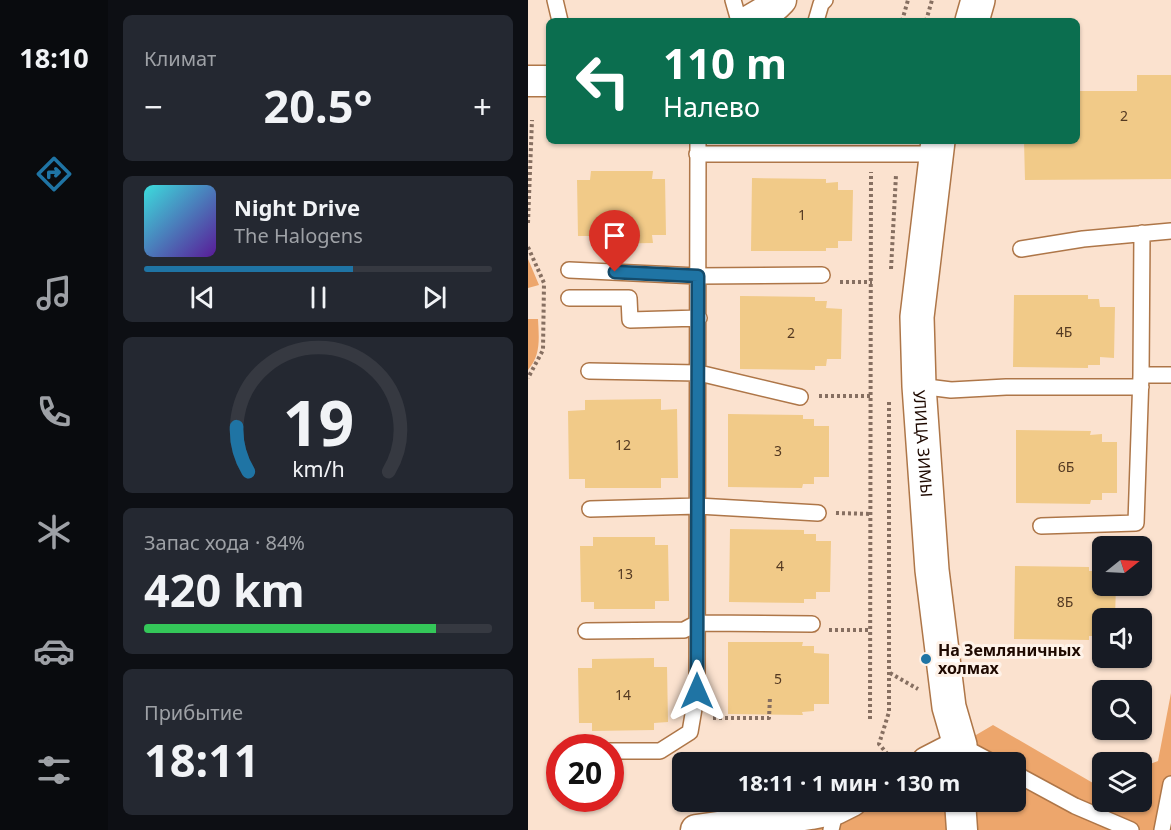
<!DOCTYPE html>
<html lang="ru">
<head>
<meta charset="utf-8">
<style>
  body { margin:0; font-family:"Noto Sans",sans-serif; background:#242831; color:#f1f3f6; height:100vh; display:flex; flex-direction:column; font-size:22px; white-space:nowrap }
  * { box-sizing:border-box; margin:0 }
  p { font-size:20px; color:#9ea1a6 }
  .icon { flex:none; width:33px; height:33px; fill:none; stroke:currentColor; stroke-width:2; stroke-linecap:round; stroke-linejoin:round }
  .map { position:relative; flex:1; overflow:hidden }
  .details { display:flex; flex-direction:column; gap:15px; padding:15px; background:#0d0f14; width:420px }
  .details>* { flex:none }
  .guide { position:absolute; left:18px; top:18px; width:534px; height:126px; border-radius:9px; box-shadow:0 2px 4px #0004; background:#0b6e4f; color:#fff; overflow:hidden }
  .needle { width:39px; rotate:72deg }
  .fabs { position:absolute; left:564px; top:536px; display:grid; gap:12px }
  .fabs a { display:grid; place-items:center; width:60px; height:60px; border-radius:9px; background:#171b24; box-shadow:0 2px 4px #0004; font-size:30px }
  .speed { position:absolute; left:18px; top:734px; display:flex; gap:12px; font-size:30px; font-weight:700; text-align:center }
  .speed>* { display:grid; place-content:center; width:78px; height:78px; border-radius:50%; background:#171b24; box-shadow:0 2px 4px #0004; line-height:1 }
  .speed .limit { border:9px solid #d22; background:#fff; color:#111 }
  .pin { position:absolute; display:grid; place-items:center; width:51px; height:51px; color:#fff; margin:-62px -26px; border-radius:50% 50% 50% 0; rotate:-45deg; box-shadow:0 0 6px #0007 }
  .pin .icon { rotate:45deg }
  .me { position:absolute; width:66px; margin:-33px; rotate:0deg; stroke-linejoin:round; filter:drop-shadow(0 0 4px #0008) }
  .turn { display:flex; align-items:center; gap:21px; height:126px; padding:0 18px; font-size:27px }
  .turn .icon { width:78px; height:78px; stroke-width:2.5 }
  .turn b { display:block; font-size:42px; line-height:51px }
  .big { font-size:45px; font-weight:700; line-height:1.1 }
  .details .tile { flex:1; display:flex; flex-direction:column; justify-content:center; gap:9px; min-width:0; padding:0 21px; border-radius:9px; background:#242831 }
  .details .dial { align-items:center; gap:0 }
  .dial svg { height:156px; overflow:visible; fill:none; stroke:#363941; stroke-width:7; stroke-linecap:round; text-anchor:middle }
  .dial text { fill:#f1f3f6; stroke:none }
  .song { display:flex; align-items:center; gap:18px }
  .cover { width:72px; height:72px; border-radius:9px; background:linear-gradient(135deg,hsl(180 70% 55%),hsl(270 70% 35%)) }
  .played { height:6px; border-radius:3px; background:linear-gradient(90deg,#1f74a4 60%,#363941 60%) }
  .keys { display:flex; justify-content:space-around; direction:ltr }
  .heat { display:flex; justify-content:space-between; align-items:center; font-size:33px; direction:ltr }
  .charge { height:9px; border-radius:4px; background:linear-gradient(90deg,#34c759 84%,#363941 0) }
  .trip { position:absolute; left:144px; top:752px; width:354px; height:60px; border-radius:9px; background:#171b24; box-shadow:0 2px 4px #0004; font-weight:700; line-height:60px; text-align:center }
  main { display:flex; flex:1; min-height:0 }
  .menu { display:flex; flex-direction:column; width:108px; justify-content:space-around; align-items:center; background:#090b0e; color:#9ea1a6 }
  .menu .icon { width:42px; height:42px }
  .menu .selected { color:#1f74a4 }
  .menu b { font-size:27px; color:#f1f3f6 }
  .map>svg:first-child { display:block }
</style>
</head>
<body>
<main>
<nav class="menu">
<b>18:10</b>
<svg class="icon selected" aria-label="directions" viewBox="0 0 24 24"><path d="M12 3l9 9-9 9-9-9zM9 14v-3h6M13 9l2 2-2 2"/></svg>
<svg class="icon" aria-label="music" viewBox="0 0 24 24"><path d="M9 18V5l10-2v13"/><circle cx="6" cy="18" r="3"/><circle cx="16" cy="16" r="3"/></svg>
<svg class="icon" aria-label="phone" viewBox="0 0 24 24"><path d="M5 4h4l2 5-3 2q2 4 5 5l2-3 5 2v4C11 20 4 13 5 4z"/></svg>
<svg class="icon" aria-label="climate" viewBox="0 0 24 24"><path d="M12 3v18M4 7l16 10M4 17L20 7"/></svg>
<svg class="icon" aria-label="car" viewBox="0 0 24 24"><path d="M5 17H2v-5l4-1 3-4h7l3 4 3 1v5h-3M9 17h6M6 11h13"/><circle cx="7" cy="17" r="2"/><circle cx="17" cy="17" r="2"/></svg>
<svg class="icon" aria-label="filters" viewBox="0 0 24 24"><path d="M4 7h16M4 17h16"/><circle cx="9" cy="7" r="2"/><circle cx="15" cy="17" r="2"/></svg>
</nav>
<section class="details">
<div class="tile"><p>Климат</p>
<div class="heat"><a>−</a><b class="big">20.5°</b><a>+</a></div>
</div>
<div class="tile">
<div class="song"><i class="cover"></i><div><b>Night Drive</b><p>The Halogens</p></div></div>
<div class="played"></div>
<div class="keys"><svg class="icon" aria-label="previous" viewBox="0 0 24 24"><path d="M18 5L8 12l10 7zM5 5v14"/></svg><svg class="icon" aria-label="pause" viewBox="0 0 24 24"><path d="M8 5v14M16 5v14"/></svg><svg class="icon" aria-label="next" viewBox="0 0 24 24"><path d="M6 5l10 7-10 7zM19 5v14"/></svg></div>
</div>
<div class="tile dial"><svg viewBox="0 0 100 80">
<path d="M14 69A42 42 0 1 1 86 69"/>
<path d="M14 69A42 42 0 0 1 8 46" stroke="#1f74a4"/>
<text x="50" y="56" font-size="32" font-weight="700">19</text>
<text x="50" y="72" font-size="11">km/h</text>
</svg></div>
<div class="tile"><p>Запас хода · 84%</p><b class="big">420 km</b><div class="charge"></div></div>
<div class="tile"><p>Прибытие</p><b class="big">18:11</b></div>
</section>
<div class="map">
<svg width="643" height="830" viewBox="0 0 643 830">
  <rect width="100%" height="100%" fill="#fbe2cf"/>
  <!-- green -->
  <path fill="#eda66c" d="M 0,259 L 11,285 L 0,288 Z
    M 0,319 L 10,319 C 11,339 13,355 0,370 Z
    M 643,693 L 643,830 L 276,830 L 312,822 L 343,801 L 488,801 L 488,762 L 402,762 L 465,725 L 565,783 L 574,780 L 574,801 L 614,801 L 614,767 L 630,761 Z"/>
  <!-- building -->
  <path fill="#f1ca88" d="M 609,75 L 643,75 L 643,179 L 497,180 L 496,141 L 549,141 L 549,91 L 609,91 Z
    M 63,171 L 125,171 L 124,179 L 137,179 L 138,235 L 124,235 L 125,243 L 63,244 L 63,236 L 50,236 L 49,180 L 62,180 Z
    M 224,178 L 298,179 L 298,183 L 310,182 L 310,190 L 325,190 L 324,241 L 310,241 L 310,248 L 298,248 L 298,251 L 223,251 Z
    M 486,295 L 560,295 L 560,299 L 571,299 L 572,307 L 587,307 L 586,358 L 572,357 L 572,365 L 560,365 L 560,368 L 485,367 Z
    M 212,296 L 287,297 L 287,301 L 299,301 L 298,308 L 314,309 L 313,359 L 299,359 L 298,366 L 287,366 L 287,370 L 212,369 Z
    M 133,399 L 133,410 L 149,409 L 150,478 L 133,478 L 133,488 L 57,488 L 57,479 L 41,479 L 40,411 L 57,410 L 57,400 Z
    M 200,414 L 275,415 L 275,419 L 286,419 L 286,426 L 301,426 L 301,477 L 286,477 L 286,484 L 275,484 L 274,488 L 200,487 Z
    M 488,430 L 563,431 L 562,435 L 574,434 L 574,442 L 589,442 L 589,493 L 574,493 L 574,500 L 563,500 L 562,504 L 488,503 Z
    M 202,529 L 276,530 L 276,534 L 288,534 L 288,541 L 303,541 L 302,592 L 288,592 L 288,599 L 276,599 L 276,603 L 201,602 Z
    M 65,537 L 127,537 L 127,545 L 140,545 L 141,601 L 127,601 L 127,609 L 66,609 L 66,602 L 53,602 L 52,546 L 65,546 Z
    M 487,566 L 561,567 L 561,571 L 573,571 L 574,585 L 588,585 L 587,618 L 574,618 L 573,636 L 561,636 L 561,640 L 486,639 Z
    M 200,642 L 275,642 L 274,646 L 286,646 L 286,653 L 301,654 L 301,704 L 286,704 L 286,711 L 274,712 L 275,715 L 200,714 Z
    M 126,658 L 126,667 L 139,667 L 140,722 L 126,723 L 126,730 L 64,731 L 64,723 L 51,723 L 50,668 L 64,668 L 64,659 Z"/>
  <g fill="none" stroke-linecap="round" stroke-linejoin="round">
    <defs>
      <path id="service" d="M 27,0 L 32,21
        M 205,0 L 211,21
        M 288,21 L 293,4 L 297,0
        M 169,154 L 408,154
        M 493,249 L 555,239 L 643,231
        M 41,270 L 170,276 L 294,275
        M 41,298 L 101,298 L 102,320 L 171,318
        M 61,371 L 171,373 L 272,397
        M 613,375 L 643,375
        M 391,386 L 423,390 L 478,387 L 613,387
        M 62,509 L 170,506 L 290,513
        M 513,526 L 608,523 L 613,375 L 614,233
        M 58,631 L 156,630 L 169,623 L 284,624
        M 432,745 L 464,762
        M 82,751 L 132,751 L 162,732 L 169,691 L 170,141
        M 488,774 L 547,806 L 603,830
        M 303,830 L 308,809
        M 634,830 L 643,784"/>
      <path id="minor" d="M 221,21 L 248,5 L 253,0
        M 0,81 L 21,81
        M 399,762 L 432,745 L 432,762
        M 432,801 L 434,830
        M 168,830 L 283,814 L 308,809 L 324,801"/>
      <g id="tertiary">
        <path d="M 444,21 L 450,0"/>
        <path id="s1" d="M 410,141 L 389,317 L 391,386 L 404,570 L 421,707 L 432,745"/>
      </g>
    </defs>
    <!-- service casing -->
    <use href="#service" stroke="#ae7648" stroke-width="18"/>
    <!-- minor casing -->
    <use href="#minor" stroke="#ae7648" stroke-width="33"/>
    <!-- tertiary casing -->
    <use href="#tertiary" stroke="#ae7648" stroke-width="36"/>
    <!-- path -->
    <path stroke="#866f61" stroke-width="4" stroke-dasharray="3 3" stroke-linecap="butt" d="M 374,21 L 380,0
      M 398,21 L 404,0
      M 0,223 L 4,120
      M 0,247 L 16,283 L 15,350 L 0,378
      M 363,269 L 368,175
      M 312,282 L 344,282
      M 291,396 L 344,396
      M 361,402 L 361,712 L 351,744 L 366,762
      M 308,513 L 343,514
      M 301,630 L 342,630
      M 362,673 L 390,689
      M 185,718 L 241,718 L 242,697
      M 342,719 L 343,172"/>
    <!-- service -->
    <use href="#service" stroke="#fff" stroke-width="15"/>
    <!-- minor -->
    <use href="#minor" stroke="#fff" stroke-width="30"/>
    <!-- tertiary -->
    <use href="#tertiary" stroke="#fff" stroke-width="33"/>
  </g>
  <g fill="none" stroke-linecap="round" stroke-linejoin="round">
    <defs>
      <path id="route" d="M 87,272 L 170,276 L 169,691"/>
    </defs>
    <!-- route casing -->
    <use href="#route" stroke="#144b6b" stroke-width="15"/>
    <!-- route -->
    <use href="#route" stroke="#1f74a4" stroke-width="10"/>
  </g>
  <!-- markers -->
  <circle fill="#1f74a4" stroke="#fef2e8" stroke-width="2" cx="398" cy="659" r="6"/>
  <g text-anchor="middle" stroke-width="6" stroke-linejoin="round" paint-order="stroke">
    <!-- number labels -->
    <g font-size="14" fill="#533922">
      <text x="596" y="121">2</text>
      <text x="274" y="220">1</text>
      <text x="536" y="337">4Б</text>
      <text x="263" y="338">2</text>
      <text x="95" y="450">12</text>
      <text x="250" y="456">3</text>
      <text x="538" y="472">6Б</text>
      <text x="252" y="571">4</text>
      <text x="97" y="579">13</text>
      <text x="537" y="607">8Б</text>
      <text x="250" y="684">5</text>
      <text x="95" y="700">14</text>
    </g>
    <!-- street labels -->
    <g font-size="16" fill="#1e0900" stroke="#fef2e8">
      <text dy="6" stroke="none"><textPath href="#s1" startOffset="304">УЛИЦА ЗИМЫ</textPath></text>
    </g>
    <!-- poi labels -->
    <g font-size="16" font-weight="bold" fill="#1e0900" stroke="#fef2e8" text-anchor="start">
      <text x="410" y="656">На Земляничных<tspan x="410" dy="18">холмах</tspan></text>
    </g>
  </g>
</svg>
<div class="fabs">
<a><svg class="needle" viewBox="-14 -14 28 28"><path d="M0-13l5 13h-10z" fill="#e53935"/><path d="M0 13l5-13h-10z" fill="#9ea1a6"/></svg></a>
<a><svg class="icon" aria-label="sound" viewBox="0 0 24 24"><path d="M4 9h4l5-4v14l-5-4H4zM17 9q2 3 0 6"/></svg></a>
<a><svg class="icon" aria-label="search" viewBox="0 0 24 24"><circle cx="10" cy="10" r="6"/><path d="M15 15l6 6"/></svg></a>
<a><svg class="icon" aria-label="layers" viewBox="0 0 24 24"><path d="M12 4l9 5-9 5-9-5zM3 14l9 5 9-5"/></svg></a>
</div>
<div class="speed"><div class="limit">20</div></div>
<div class="pin" style="left:87px;top:272px;background:#d93025"><svg class="icon" aria-label="arrive" viewBox="0 0 24 24"><path d="M6 21V4h12l-3 4 3 4H6"/></svg></div>
<svg class="me" style="left:169px;top:691px" viewBox="-20 -20 40 40"><path d="M0-17L14 15 0 8-14 15z" fill="#1f74a4" stroke="#fff" stroke-width="4"/></svg>
<div class="trip">18:11 · 1 мин · 130 m</div>
<div class="guide">
<div class="turn"><svg class="icon" aria-label="left" viewBox="0 0 24 24"><path d="M17 20v-9H6M10 6l-5 5 5 5"/></svg><div><b>110 m</b>Налево</div></div>
</div>
</div>
</main>
</body>
</html>
